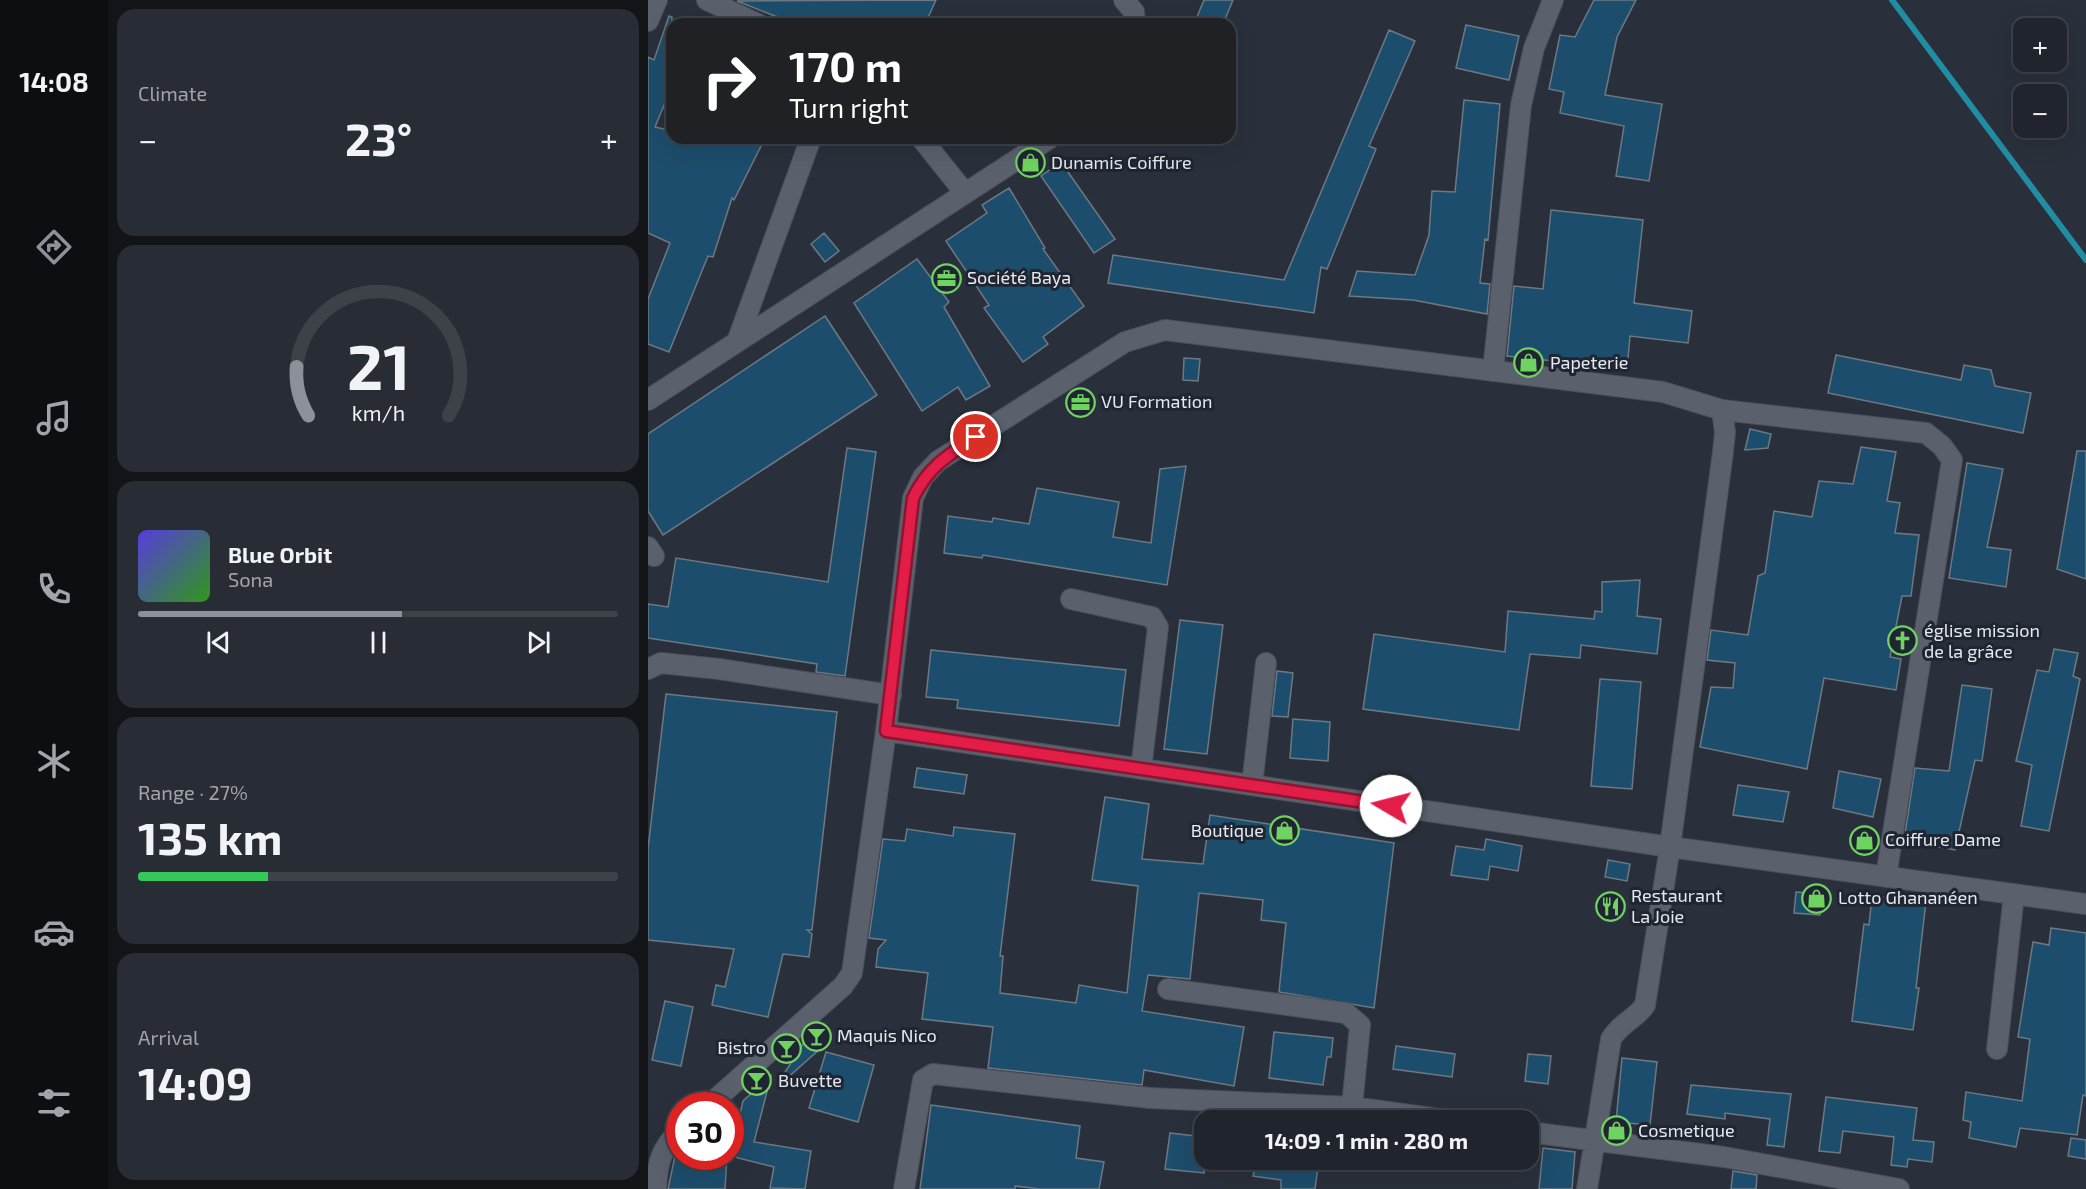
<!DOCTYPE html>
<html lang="en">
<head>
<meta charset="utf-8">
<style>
  body { margin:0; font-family:"Exo 2",sans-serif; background:#282c34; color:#f1f3f6; height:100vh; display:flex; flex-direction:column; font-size:22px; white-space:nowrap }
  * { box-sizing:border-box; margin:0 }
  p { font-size:20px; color:#a2a4a9 }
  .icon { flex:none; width:33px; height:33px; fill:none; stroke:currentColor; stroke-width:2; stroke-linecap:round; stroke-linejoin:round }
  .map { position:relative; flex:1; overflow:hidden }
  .drawer { display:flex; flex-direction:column; gap:9px; padding:9px; background:#121418; width:540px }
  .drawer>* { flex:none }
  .top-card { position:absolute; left:18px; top:18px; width:570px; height:126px; border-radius:18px; box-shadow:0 6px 24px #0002,0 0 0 2px #3d4148; background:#202124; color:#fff; overflow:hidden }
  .tools { position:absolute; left:1365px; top:18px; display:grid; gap:12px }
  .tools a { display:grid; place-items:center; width:54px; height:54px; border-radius:12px; background:#20242c; box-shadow:0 6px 24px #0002,0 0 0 2px #3d4148; font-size:30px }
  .speed { position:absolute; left:18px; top:1092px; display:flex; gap:12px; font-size:30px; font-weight:700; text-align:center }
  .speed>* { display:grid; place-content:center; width:78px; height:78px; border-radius:50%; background:#20242c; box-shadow:0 6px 24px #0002,0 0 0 2px #3d4148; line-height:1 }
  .speed .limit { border:9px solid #d22; background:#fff; color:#111 }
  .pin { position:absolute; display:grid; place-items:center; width:51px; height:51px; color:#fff; margin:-26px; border:3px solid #fff; border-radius:50%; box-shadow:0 2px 6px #0007 }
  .me { position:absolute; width:66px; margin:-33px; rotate:278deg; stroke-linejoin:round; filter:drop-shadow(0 0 4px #0008) }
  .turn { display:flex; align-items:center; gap:21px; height:126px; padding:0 24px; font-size:27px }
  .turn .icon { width:78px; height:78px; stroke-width:2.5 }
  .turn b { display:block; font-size:42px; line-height:51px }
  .big { font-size:45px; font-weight:700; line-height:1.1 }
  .drawer .tile { flex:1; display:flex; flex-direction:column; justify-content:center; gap:9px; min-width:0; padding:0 21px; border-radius:18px; background:#282c34 }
  .drawer .dial { align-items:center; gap:0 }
  .dial svg { height:156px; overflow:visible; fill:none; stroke:#3d4148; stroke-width:7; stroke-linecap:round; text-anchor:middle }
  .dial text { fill:#f1f3f6; stroke:none }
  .song { display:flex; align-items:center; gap:18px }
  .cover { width:72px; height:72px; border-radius:9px; background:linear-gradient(135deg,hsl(250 70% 55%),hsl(110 70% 35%)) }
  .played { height:6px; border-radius:3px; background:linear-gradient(90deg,#8c9099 55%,#3d4148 55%) }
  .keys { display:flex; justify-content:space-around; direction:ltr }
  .heat { display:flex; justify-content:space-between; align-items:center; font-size:33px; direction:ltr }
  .charge { height:9px; border-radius:4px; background:linear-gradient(90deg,#34c759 27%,#3d4148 0) }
  .trip { position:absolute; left:546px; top:1110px; width:345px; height:60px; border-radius:18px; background:#20242c; box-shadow:0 6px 24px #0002,0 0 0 2px #3d4148; font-weight:700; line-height:60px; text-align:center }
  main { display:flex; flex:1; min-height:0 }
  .dock { display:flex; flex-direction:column; width:108px; justify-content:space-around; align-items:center; background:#0d0e12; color:#a2a4a9 }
  .dock .icon { width:42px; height:42px }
  .dock .selected { color:#8c9099 }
  .dock b { font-size:27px; color:#f1f3f6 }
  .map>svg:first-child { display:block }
</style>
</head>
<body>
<main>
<nav class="dock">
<b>14:08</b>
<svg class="icon selected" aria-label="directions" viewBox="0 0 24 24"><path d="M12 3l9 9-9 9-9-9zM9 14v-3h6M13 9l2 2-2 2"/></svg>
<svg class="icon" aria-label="music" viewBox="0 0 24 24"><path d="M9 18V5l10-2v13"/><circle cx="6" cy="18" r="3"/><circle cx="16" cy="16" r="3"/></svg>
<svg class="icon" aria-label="phone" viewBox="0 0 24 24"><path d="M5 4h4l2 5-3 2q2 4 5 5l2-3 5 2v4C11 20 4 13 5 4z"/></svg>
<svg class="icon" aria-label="climate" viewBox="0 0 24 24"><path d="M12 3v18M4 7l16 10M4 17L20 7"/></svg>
<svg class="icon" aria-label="car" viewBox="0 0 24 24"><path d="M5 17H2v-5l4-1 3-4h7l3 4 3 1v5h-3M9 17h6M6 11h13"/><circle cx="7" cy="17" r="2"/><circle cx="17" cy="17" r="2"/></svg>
<svg class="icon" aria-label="filters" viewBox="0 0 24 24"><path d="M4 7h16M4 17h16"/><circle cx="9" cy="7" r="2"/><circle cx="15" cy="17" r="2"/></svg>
</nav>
<section class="drawer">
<div class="tile"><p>Climate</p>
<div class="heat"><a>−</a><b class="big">23°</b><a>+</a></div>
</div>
<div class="tile dial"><svg viewBox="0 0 100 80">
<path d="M14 69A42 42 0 1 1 86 69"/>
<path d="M14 69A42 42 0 0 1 8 44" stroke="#8c9099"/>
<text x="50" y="56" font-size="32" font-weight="700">21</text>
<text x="50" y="72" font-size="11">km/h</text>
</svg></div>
<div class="tile">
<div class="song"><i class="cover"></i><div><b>Blue Orbit</b><p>Sona</p></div></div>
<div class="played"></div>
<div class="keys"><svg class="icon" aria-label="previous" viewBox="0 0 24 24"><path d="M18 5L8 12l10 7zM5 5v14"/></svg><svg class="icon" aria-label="pause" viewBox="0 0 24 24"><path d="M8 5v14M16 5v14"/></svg><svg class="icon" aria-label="next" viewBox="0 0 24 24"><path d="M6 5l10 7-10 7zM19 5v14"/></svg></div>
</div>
<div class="tile"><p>Range · 27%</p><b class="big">135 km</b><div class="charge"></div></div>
<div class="tile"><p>Arrival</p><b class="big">14:09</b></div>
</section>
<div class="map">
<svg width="1438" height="1189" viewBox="0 0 1438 1189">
  <rect width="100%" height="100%" fill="#2a303b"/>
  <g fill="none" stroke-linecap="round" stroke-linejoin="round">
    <!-- stream -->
    <path stroke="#208da3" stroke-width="6" d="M 1244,0 L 1438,260"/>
  </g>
  <!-- building -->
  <path fill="#1d4d6c" stroke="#6c7983" stroke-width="1.5" d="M 288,0 L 277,24 L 147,24 L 89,1 Z
    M 556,0 L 585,0 L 575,24 L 546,24 Z
    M 946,0 L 988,0 L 969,37 L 957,95 L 1014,104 L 1001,181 L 968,176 L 976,126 L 912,113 L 916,92 L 901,89 L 912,35 L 927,37 Z
    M 21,16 L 24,17 L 24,86 L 7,127 L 24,131 L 24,138 L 117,138 L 86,200 L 84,198 L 65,257 L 60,256 L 21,352 L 0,344 L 0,299 L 22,243 L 0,233 L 0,57 L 6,60 Z
    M 818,25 L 871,36 L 861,80 L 808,68 Z
    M 741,30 L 767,41 L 721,146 L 728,149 L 679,269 L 673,267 L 666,313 L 460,283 L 465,255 L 636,280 Z
    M 816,100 L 852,104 L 840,240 L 837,239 L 832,283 L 842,284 L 839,314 L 765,300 L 701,296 L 709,271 L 767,275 L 781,235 L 784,191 L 807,192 Z
    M 413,162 L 467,239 L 446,253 L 393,176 Z
    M 361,188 L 397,248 L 395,249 L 436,306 L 395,337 L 400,344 L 375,362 L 336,308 L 341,305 L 298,241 L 339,213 L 334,205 Z
    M 903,210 L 995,220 L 986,303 L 1044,311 L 1040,343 L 982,336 L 979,369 L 859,356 L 866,286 L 895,289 Z
    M 176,233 L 191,251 L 177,262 L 163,244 Z
    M 269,259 L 301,302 L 296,307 L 342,386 L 318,400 L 310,387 L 274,411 L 206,303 Z
    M 177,316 L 229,395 L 15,535 L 0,511 L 0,434 Z
    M 1188,355 L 1313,380 L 1316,365 L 1343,370 L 1347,386 L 1383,393 L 1375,433 L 1180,393 Z
    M 536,358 L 552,359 L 550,381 L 535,380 Z
    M 1102,429 L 1123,434 L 1120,448 L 1097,450 Z
    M 1213,447 L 1248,452 L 1239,501 L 1252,503 L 1247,533 L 1271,535 L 1263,596 L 1254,596 L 1242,657 L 1253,659 L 1248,690 L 1176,678 L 1159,769 L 1052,747 L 1063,687 L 1085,688 L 1087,663 L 1059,660 L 1063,630 L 1100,635 L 1110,576 L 1117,573 L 1126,511 L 1164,517 L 1171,481 L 1205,484 Z
    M 199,448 L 228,452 L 197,676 L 168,672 L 169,664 L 0,638 L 0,604 L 20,607 L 28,558 L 180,582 Z
    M 1429,451 L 1438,451 L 1438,579 L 1409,569 Z
    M 1319,463 L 1355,469 L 1339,547 L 1363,550 L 1358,587 L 1301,578 Z
    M 538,466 L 519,585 L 335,555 L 334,558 L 296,553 L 300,516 L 344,522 L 345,518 L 381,524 L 389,488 L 471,502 L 465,537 L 503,543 L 512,469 Z
    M 992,580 L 989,616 L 1013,619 L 1009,654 L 933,645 L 932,658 L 882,654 L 871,730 L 715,709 L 726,634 L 857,652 L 860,611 L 946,619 L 947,611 L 954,612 L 954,582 Z
    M 532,620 L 575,625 L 559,754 L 516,749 Z
    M 1406,649 L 1430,653 L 1425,676 L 1432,679 L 1401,831 L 1373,826 L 1384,765 L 1368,761 L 1389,670 L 1401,672 Z
    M 283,650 L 478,670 L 471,726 L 309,708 L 310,700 L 278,697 Z
    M 629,671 L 645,673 L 640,717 L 624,716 Z
    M 952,679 L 993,682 L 984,789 L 943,786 Z
    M 1314,685 L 1344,689 L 1334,761 L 1327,760 L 1307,850 L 1256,841 L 1267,768 L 1301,771 Z
    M 18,694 L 189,712 L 164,930 L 159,930 L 164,934 L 161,957 L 135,954 L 120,1017 L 64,1005 L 68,985 L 77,987 L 86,949 L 0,940 L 0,849 Z
    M 645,719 L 682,722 L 680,761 L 642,758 Z
    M 269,768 L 319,775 L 316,794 L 266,787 Z
    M 1191,771 L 1233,779 L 1225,817 L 1185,808 Z
    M 1090,785 L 1141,792 L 1135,822 L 1085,815 Z
    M 457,797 L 501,804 L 494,859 L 555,864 L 562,815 L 746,843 L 726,1008 L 631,992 L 638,923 L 613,920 L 615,900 L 551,893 L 542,979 L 500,975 L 494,1011 L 596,1027 L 586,1086 L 496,1070 L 494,1085 L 340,1068 L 345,1027 L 274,1019 L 280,973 L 228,967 L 230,949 L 238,940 L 221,938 L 235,839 L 257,841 L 259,829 L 305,836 L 306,827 L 367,834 L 352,956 L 355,956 L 352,993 L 428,1003 L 431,985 L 479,993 L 490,886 L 444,880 Z
    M 838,839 L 874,846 L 870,871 L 842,866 L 840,880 L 803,875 L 808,846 L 836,850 Z
    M 960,860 L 982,864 L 979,881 L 957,877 Z
    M 1148,892 L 1174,894 L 1172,915 L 1146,913 Z
    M 1224,896 L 1278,901 L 1268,988 L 1271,988 L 1265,1030 L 1204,1021 L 1216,924 L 1221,925 Z
    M 1403,928 L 1438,933 L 1438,1096 L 1435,1095 L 1429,1135 L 1372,1128 L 1368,1147 L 1321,1138 L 1323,1122 L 1315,1120 L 1318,1092 L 1374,1101 L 1382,1039 L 1370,1037 L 1385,942 L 1401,945 Z
    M 17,1001 L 45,1007 L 33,1066 L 4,1060 Z
    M 165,1028 L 183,1039 L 137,1080 L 134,1077 Z
    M 626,1032 L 685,1038 L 683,1057 L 679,1057 L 675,1085 L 621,1078 Z
    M 748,1046 L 807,1054 L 804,1077 L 745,1069 Z
    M 178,1052 L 226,1065 L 210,1122 L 161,1108 Z
    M 880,1054 L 903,1056 L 900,1084 L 877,1081 Z
    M 974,1058 L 1009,1062 L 1002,1125 L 968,1122 Z
    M 123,1076 L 106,1142 L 163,1151 L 157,1189 L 122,1188 L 126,1167 L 82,1156 L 95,1101 Z
    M 1043,1085 L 1143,1094 L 1136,1147 L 1119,1145 L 1122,1119 L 1077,1113 L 1077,1119 L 1039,1114 Z
    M 1178,1097 L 1269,1108 L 1265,1140 L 1286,1142 L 1284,1162 L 1260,1159 L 1259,1167 L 1243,1165 L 1246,1137 L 1195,1131 L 1192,1153 L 1171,1151 Z
    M 283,1105 L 432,1126 L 428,1158 L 456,1162 L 451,1189 L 392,1189 L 367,1186 L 367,1189 L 272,1189 Z
    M 522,1133 L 556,1137 L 556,1173 L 517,1169 Z
    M 1423,1138 L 1438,1140 L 1438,1159 L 1420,1156 Z
    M 895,1148 L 927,1152 L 924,1189 L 891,1189 Z
    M 27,1156 L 79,1156 L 77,1189 L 20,1189 Z
    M 608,1160 L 671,1160 L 667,1189 L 633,1189 L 633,1180 L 605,1176 Z
    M 1085,1171 L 1109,1175 L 1108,1189 L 1083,1189 Z"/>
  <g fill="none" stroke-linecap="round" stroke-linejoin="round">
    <defs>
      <path id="minor" d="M 59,0 L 110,24
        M 476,0 L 486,12 L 487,24
        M 0,21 L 9,0
        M 273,138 L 317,193
        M 89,342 L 163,138
        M 845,371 L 873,105 L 886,48 L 905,0
        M 0,400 L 402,138
        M 1074,410 L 1278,433 L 1294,446 L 1304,460 L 1238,877
        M 0,547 L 6,556
        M 423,599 L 504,617 L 510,627 L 493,769
        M 0,669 L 13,663 L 71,669 L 243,695
        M 238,731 L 1022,847 L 1438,904
        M 604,785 L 618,663
        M 520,989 L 698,1013 L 712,1025 L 704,1107
        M 1349,1049 L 1366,894
        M 60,1106 L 195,986 L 204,973 L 238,731 L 265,498 L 275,477 L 290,461 L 477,342 L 517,330 L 1015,392 L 1074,410 L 1077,432 L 1075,452 L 1022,847 L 997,1005 C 988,1019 972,1023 963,1039 L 939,1189
        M 880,1132 L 1076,1157 L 1251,1189
        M 8,1189 C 9,1165 13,1147 32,1131
        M 256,1189 L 275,1080 L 285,1074 L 502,1098 L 704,1107 L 798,1120"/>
    </defs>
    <!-- minor casing -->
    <use href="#minor" stroke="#4a4e58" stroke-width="22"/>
    <!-- minor -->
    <use href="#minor" stroke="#5a616d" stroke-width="20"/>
  </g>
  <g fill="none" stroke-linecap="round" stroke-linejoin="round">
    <defs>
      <path id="route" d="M 328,437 C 299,456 281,466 265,498 L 238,731 L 743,806"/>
    </defs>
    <!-- route casing -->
    <use href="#route" stroke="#92132f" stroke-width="15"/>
    <!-- route -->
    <use href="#route" stroke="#e11d48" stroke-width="10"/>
  </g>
  <!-- icons -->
  <defs>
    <symbol id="shop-ring" viewBox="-11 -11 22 22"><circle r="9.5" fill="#202631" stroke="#6fd360" stroke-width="1.5"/><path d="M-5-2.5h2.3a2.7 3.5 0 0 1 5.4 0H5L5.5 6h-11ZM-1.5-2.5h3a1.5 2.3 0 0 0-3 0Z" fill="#6fd360"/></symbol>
    <symbol id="office-ring" viewBox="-11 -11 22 22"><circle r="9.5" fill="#202631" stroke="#6fd360" stroke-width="1.5"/><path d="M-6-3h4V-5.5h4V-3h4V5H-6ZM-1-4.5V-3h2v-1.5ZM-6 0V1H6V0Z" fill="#6fd360"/></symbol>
    <symbol id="church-ring" viewBox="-11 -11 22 22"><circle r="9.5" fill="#202631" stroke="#6fd360" stroke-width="1.5"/><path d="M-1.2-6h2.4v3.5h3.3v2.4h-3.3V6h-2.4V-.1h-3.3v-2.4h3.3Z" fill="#6fd360"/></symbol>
    <symbol id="restaurant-ring" viewBox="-11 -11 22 22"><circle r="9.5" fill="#202631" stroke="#6fd360" stroke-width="1.5"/><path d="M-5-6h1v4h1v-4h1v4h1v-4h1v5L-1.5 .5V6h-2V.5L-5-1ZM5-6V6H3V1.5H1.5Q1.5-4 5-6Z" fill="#6fd360"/></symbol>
    <symbol id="bar-ring" viewBox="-11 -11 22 22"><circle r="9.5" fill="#202631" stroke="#6fd360" stroke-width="1.5"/><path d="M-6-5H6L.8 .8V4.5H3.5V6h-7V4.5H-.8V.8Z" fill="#6fd360"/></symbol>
  </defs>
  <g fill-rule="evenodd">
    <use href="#shop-ring" x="366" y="146" width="33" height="33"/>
    <use href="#office-ring" x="282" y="262" width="33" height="33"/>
    <use href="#shop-ring" x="864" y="346" width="33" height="33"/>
    <use href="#office-ring" x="416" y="386" width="33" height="33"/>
    <use href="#church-ring" x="1238" y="624" width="33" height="33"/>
    <use href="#shop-ring" x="620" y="814" width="33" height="33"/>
    <use href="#shop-ring" x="1200" y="824" width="33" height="33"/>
    <use href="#shop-ring" x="1152" y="882" width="33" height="33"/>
    <use href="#restaurant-ring" x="946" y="890" width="33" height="33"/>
    <use href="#bar-ring" x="152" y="1020" width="33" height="33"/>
    <use href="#bar-ring" x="122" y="1032" width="33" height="33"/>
    <use href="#bar-ring" x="92" y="1064" width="33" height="33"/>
    <use href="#shop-ring" x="952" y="1114" width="33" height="33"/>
  </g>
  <g text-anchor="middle" stroke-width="6" stroke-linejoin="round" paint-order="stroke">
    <!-- poi labels -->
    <g font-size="18" fill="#e6e9f1" stroke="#202631" text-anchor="start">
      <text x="403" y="169">Dunamis Coiffure</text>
      <text x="319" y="284">Société Baya</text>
      <text x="902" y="369">Papeterie</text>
      <text x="453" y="408">VU Formation</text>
      <text x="1276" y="637">église mission<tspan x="1276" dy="21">de la grâce</tspan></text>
      <text x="616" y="837" text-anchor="end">Boutique</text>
      <text x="1237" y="846">Coiffure Dame</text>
      <text x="983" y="902">Restaurant<tspan x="983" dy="21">La Joie</tspan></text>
      <text x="1190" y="904">Lotto Ghananéen</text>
      <text x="189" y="1042">Maquis Nico</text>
      <text x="118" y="1054" text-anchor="end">Bistro</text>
      <text x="130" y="1087">Buvette</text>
      <text x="990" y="1137">Cosmetique</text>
    </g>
  </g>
</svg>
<div class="tools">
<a>+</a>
<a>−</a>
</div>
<div class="speed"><div class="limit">30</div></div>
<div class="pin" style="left:328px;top:437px;background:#d93025"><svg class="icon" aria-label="arrive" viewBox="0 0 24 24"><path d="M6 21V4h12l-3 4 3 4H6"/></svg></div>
<svg class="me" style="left:743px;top:806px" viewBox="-20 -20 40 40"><circle r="19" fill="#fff"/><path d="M0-13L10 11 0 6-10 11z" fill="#e11d48"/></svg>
<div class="trip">14:09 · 1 min · 280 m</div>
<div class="top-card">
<div class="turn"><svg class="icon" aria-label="right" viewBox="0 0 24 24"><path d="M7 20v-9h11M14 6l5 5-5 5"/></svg><div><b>170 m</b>Turn right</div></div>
</div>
</div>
</main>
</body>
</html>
